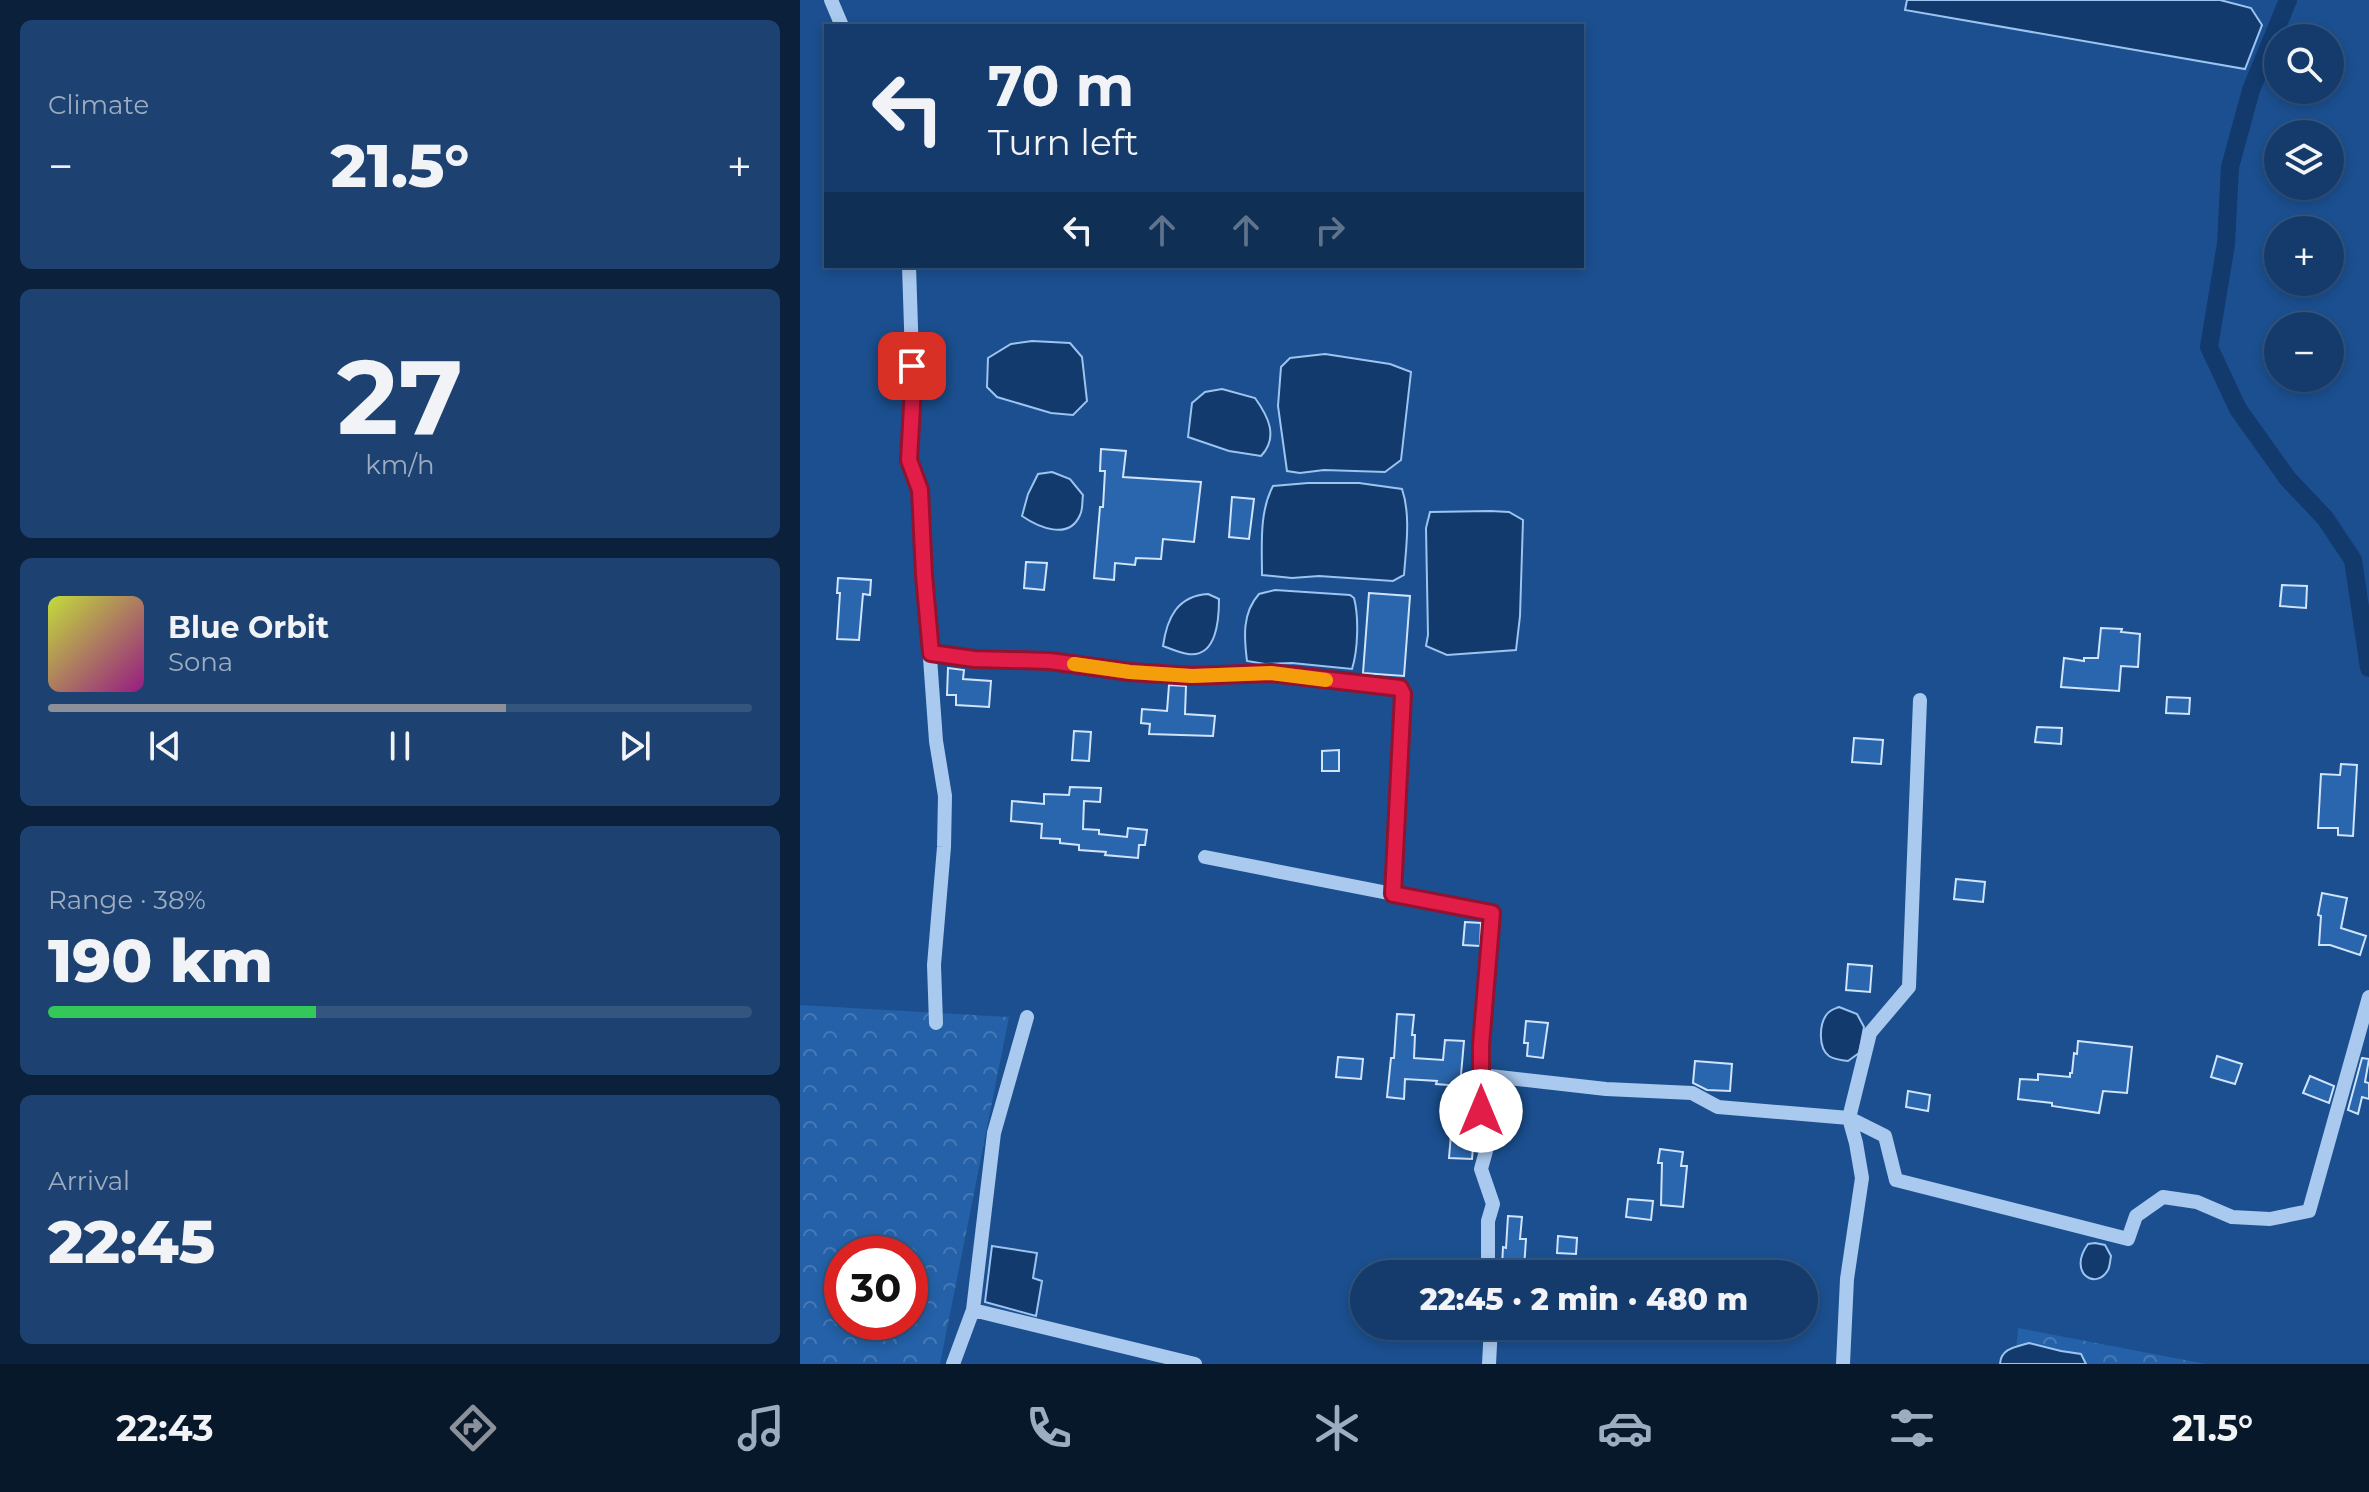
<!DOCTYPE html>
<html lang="en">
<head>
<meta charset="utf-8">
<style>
  body { margin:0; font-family:Montserrat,sans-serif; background:#1d4271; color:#f1f3f6; height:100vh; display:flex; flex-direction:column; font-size:30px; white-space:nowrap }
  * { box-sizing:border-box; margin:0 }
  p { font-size:26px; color:#9dadc1 }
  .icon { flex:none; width:44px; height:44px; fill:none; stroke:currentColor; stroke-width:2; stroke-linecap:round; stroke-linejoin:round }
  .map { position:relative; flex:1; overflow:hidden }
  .sheet { display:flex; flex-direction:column; gap:20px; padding:20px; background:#0b203b; width:800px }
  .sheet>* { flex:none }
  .hud { position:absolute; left:24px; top:24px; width:760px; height:244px; border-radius:0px; box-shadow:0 4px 12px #0003,0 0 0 2px #33557e; background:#143b6b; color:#f1f3f6; overflow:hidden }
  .fabs { position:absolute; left:1464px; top:24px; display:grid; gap:16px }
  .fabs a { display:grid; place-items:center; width:80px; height:80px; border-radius:50%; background:#143b6b; box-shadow:0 4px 12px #0003,0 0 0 2px #33557e; font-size:40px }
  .speed { position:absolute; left:24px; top:1236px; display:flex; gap:16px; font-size:40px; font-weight:700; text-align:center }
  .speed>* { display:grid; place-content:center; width:104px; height:104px; border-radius:50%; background:#143b6b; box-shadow:0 4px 12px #0003,0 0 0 2px #33557e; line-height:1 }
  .speed .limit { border:12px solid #d22; background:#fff; color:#111 }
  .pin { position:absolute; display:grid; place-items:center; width:68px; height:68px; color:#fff; margin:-34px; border-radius:16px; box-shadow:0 4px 12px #0006 }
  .me { position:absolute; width:88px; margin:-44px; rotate:0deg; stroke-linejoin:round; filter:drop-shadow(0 0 6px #0008) }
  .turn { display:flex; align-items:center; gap:28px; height:168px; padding:0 32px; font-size:36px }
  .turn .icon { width:104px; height:104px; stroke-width:2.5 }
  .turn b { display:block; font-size:56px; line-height:68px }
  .lanes { display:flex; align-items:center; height:76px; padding:0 32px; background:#0003; justify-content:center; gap:40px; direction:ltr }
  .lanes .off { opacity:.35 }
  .big { font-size:60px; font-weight:800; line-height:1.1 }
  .sheet .tile { flex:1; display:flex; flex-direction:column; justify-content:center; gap:12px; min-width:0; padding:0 28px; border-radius:12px; background:#1d4271 }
  .sheet .dial { align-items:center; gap:0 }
  .dial b { font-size:104px; line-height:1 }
  .song { display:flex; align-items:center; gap:24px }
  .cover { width:96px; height:96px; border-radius:12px; background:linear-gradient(135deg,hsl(70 70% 55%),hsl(310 70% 35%)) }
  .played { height:8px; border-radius:4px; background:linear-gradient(90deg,#8c9099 65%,#33557e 65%) }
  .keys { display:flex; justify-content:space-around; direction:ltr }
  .heat { display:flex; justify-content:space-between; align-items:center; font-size:44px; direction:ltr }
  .charge { height:12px; border-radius:6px; background:linear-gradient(90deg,#34c759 38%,#33557e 0) }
  .trip { position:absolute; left:550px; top:1260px; width:468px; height:80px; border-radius:40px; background:#143b6b; box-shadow:0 4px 12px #0003,0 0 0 2px #33557e; font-weight:800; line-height:80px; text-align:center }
  .dock { display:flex; height:128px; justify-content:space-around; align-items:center; background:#08182b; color:#9dadc1 }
  .dock .icon { width:56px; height:56px }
  .dock .active { color:#8c9099 }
  .dock b { font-size:36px; color:#f1f3f6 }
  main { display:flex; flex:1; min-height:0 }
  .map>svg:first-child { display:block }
</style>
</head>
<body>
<main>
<section class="sheet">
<div class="tile"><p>Climate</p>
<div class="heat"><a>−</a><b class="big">21.5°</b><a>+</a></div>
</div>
<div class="tile dial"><b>27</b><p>km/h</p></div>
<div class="tile">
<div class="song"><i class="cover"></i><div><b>Blue Orbit</b><p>Sona</p></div></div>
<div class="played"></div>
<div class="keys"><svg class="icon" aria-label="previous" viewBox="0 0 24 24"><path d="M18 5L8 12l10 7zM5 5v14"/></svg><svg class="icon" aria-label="pause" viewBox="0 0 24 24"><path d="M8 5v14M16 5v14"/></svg><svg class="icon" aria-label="next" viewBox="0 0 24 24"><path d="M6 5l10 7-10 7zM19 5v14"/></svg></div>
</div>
<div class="tile"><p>Range · 38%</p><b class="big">190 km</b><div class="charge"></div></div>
<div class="tile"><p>Arrival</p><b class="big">22:45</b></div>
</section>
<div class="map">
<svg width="1569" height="1364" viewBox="0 0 1569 1364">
  <defs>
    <pattern id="forest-crowns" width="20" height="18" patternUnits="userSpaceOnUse" patternTransform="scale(2)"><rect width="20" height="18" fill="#2461a8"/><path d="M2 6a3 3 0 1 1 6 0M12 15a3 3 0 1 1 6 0" fill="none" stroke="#4579b5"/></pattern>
  </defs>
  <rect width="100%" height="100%" fill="#1b4f8f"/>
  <!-- forest -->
  <path fill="url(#forest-crowns)" fill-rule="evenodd" d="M 0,1005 L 209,1017 L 140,1364 L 0,1364 ZM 42,1254 L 110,1254 L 110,1322 L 42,1322 Z
    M 1218,1328 L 1406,1364 L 1215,1364 Z"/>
  <!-- water -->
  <path fill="#123a6d" stroke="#9cc4f0" stroke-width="2" d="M 1107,0 L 1420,0 L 1451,8 L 1462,25 L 1445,69 L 1105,10 Z
    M 232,341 L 270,343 L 282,357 L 287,401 L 273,415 L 251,413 L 197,397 L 187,387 L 188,358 L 211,344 Z
    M 525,354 L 590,364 L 611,372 L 601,460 L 585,472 L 524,470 L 500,473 L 487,471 L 478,406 L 481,367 L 490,358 Z
    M 422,389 L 455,398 C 468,416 479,437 461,456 L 429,451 L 388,437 L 392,403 L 405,392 Z
    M 252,472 L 270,479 L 283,495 C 282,501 283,510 280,515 C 269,541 238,527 222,516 L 228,494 L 238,474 Z
    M 508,483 L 559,483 L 602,489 C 611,515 606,548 604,575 L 593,581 L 519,576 L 492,578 L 462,575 C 462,546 459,512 473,486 Z
    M 690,511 L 709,512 L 723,520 L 720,616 L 716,650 L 647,655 L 626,646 L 628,635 L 626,528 L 630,512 Z
    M 475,590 L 550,595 L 554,598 C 559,617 558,650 552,669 L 492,663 L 465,664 L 447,661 C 444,637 442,613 459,594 Z
    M 408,594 L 419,599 C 419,619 417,658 388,654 C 380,653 371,649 363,646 C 367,618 377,596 408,594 Z
    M 1039,1007 L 1057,1014 L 1064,1027 L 1059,1053 L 1048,1061 C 1042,1060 1035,1060 1029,1056 C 1018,1048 1019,1024 1027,1014 C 1030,1010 1034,1009 1039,1007 Z
    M 1295,1243 L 1305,1245 L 1311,1256 C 1310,1261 1310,1266 1308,1270 C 1296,1291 1267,1273 1288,1244 Z
    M 192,1246 L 237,1253 L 233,1278 L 242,1281 L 236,1316 L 185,1302 Z
    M 1229,1343 L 1261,1351 L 1281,1354 L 1286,1364 L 1200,1364 C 1201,1348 1216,1347 1229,1343 Z"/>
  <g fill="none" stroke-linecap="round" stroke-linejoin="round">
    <!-- canal -->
    <path stroke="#123a6d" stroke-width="18" d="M 1488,0 L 1451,90 L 1430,167 L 1426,244 L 1409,347 L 1438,409 L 1488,479 L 1525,518 L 1553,560 L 1569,668"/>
  </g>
  <!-- building -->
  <path fill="#2a66ad" stroke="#cfe3fa" stroke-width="2" d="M 301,449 L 326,451 L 323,477 L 401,482 L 394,542 L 363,539 L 361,559 L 336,558 L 335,565 L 315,563 L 314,580 L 294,578 L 300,507 L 303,507 L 305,471 L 300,471 Z
    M 432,497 L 454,499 L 449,539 L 429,537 Z
    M 226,562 L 247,563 L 244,590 L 224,588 Z
    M 38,578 L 71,580 L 70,595 L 63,594 L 59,640 L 37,639 L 40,593 L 37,593 Z
    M 1482,585 L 1507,586 L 1506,608 L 1480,606 Z
    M 569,593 L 610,596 L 604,676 L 563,673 Z
    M 1301,628 L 1322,629 L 1321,632 L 1340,634 L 1338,667 L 1321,666 L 1319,691 L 1261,687 L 1264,658 L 1284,661 L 1284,658 L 1298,658 Z
    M 148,668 L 164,670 L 163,679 L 191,681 L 189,707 L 156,705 L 156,695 L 147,695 Z
    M 369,685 L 386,686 L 385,714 L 415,716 L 413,736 L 349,734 L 350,724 L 341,723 L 342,709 L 367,711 Z
    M 1367,697 L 1390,698 L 1389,714 L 1366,713 Z
    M 1237,727 L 1262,728 L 1261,744 L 1235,742 Z
    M 274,731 L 291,732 L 289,761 L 272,760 Z
    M 1054,738 L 1083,740 L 1081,764 L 1052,762 Z
    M 539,750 L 539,771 L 522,771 L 522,751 Z
    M 1541,764 L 1557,765 L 1553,836 L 1538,835 L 1538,828 L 1518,828 L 1521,774 L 1540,775 Z
    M 270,787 L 301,788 L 300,802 L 284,801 L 283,829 L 299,830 L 299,834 L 327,837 L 328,828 L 347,830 L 345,845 L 339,845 L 338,858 L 305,855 L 306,852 L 279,850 L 279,845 L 260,843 L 260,839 L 241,838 L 242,824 L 211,821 L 212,801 L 244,804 L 244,794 L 269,795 Z
    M 1156,879 L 1185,882 L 1183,902 L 1154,899 Z
    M 1522,893 L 1547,898 L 1541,928 L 1566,936 L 1560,955 L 1530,945 L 1519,945 L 1521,916 L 1518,915 Z
    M 665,922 L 681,923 L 680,946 L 663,945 Z
    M 1048,964 L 1072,966 L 1070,992 L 1046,990 Z
    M 597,1014 L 614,1015 L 612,1035 L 615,1035 L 614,1058 L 643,1060 L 645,1040 L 664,1041 L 660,1086 L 636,1084 L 637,1081 L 605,1079 L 604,1099 L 587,1097 L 591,1058 L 594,1058 Z
    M 726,1021 L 748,1023 L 743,1058 L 727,1056 L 728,1043 L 724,1043 Z
    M 1278,1041 L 1332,1047 L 1327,1093 L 1303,1091 L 1299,1113 L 1252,1106 L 1252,1103 L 1218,1099 L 1220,1079 L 1238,1080 L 1238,1074 L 1270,1077 L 1270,1073 L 1272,1073 L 1274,1053 L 1277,1054 Z
    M 1417,1056 L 1442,1064 L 1435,1084 L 1411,1077 Z
    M 538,1057 L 563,1059 L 561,1079 L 536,1077 Z
    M 1562,1058 L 1569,1059 L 1565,1082 L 1569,1083 L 1569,1099 L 1562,1097 L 1558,1114 L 1548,1110 Z
    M 895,1061 L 932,1064 L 930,1091 L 907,1090 L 893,1083 Z
    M 1510,1076 L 1534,1086 L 1529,1103 L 1503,1093 Z
    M 1108,1091 L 1130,1095 L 1128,1111 L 1106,1107 Z
    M 651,1134 L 674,1136 L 672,1159 L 649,1158 Z
    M 860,1149 L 883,1152 L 881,1166 L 887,1166 L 883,1207 L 861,1205 L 862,1163 L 858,1163 Z
    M 828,1199 L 853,1201 L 851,1220 L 826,1217 Z
    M 708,1216 L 722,1217 L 720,1239 L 726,1239 L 724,1268 L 702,1266 L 703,1247 L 706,1248 Z
    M 758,1236 L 777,1238 L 776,1254 L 757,1253 Z"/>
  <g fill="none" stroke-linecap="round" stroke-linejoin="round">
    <!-- minor -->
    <path stroke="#a9c9ee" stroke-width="14" d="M 31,0 L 42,26
      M 109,266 L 113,388 L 109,460 L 120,490 L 124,575 L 136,741 L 145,796 L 144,847 L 134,965 L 136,1023
      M 131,653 L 174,659 L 250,661 L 330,672 L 392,676 L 471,673 L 600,688 L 603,694 L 593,894 L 692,913 L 681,1075 L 806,1089 L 892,1093 L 918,1107 L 1049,1118 L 1085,1136 L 1096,1180 L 1328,1239 L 1336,1216 L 1363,1197 L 1397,1202 L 1432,1217 L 1470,1219 L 1509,1211 L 1569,997
      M 405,857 L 593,894
      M 681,1075 L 681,1111 L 691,1133 L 681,1169 L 693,1204 L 688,1221 L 688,1274
      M 173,1310 L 395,1364
      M 153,1364 L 173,1310 L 194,1133 L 227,1017
      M 689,1364 L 691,1326
      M 1043,1364 L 1047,1279 L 1062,1178 L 1056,1143 L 1049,1118 L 1070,1033 L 1109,987 L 1120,700"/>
  </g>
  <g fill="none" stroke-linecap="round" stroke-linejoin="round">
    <defs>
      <path id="route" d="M 112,366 L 113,388 L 109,460 L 120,490 L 124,575 L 131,653 L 174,659 L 250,661 L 330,672 L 392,676 L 471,673 L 600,688 L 603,694 L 593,894 L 692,913 L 681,1045 L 681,1111"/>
    </defs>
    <!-- route casing -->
    <use href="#route" stroke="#92132f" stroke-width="20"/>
    <!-- route -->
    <use href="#route" stroke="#e11d48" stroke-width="14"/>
    <!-- slow -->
    <path stroke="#f59e0b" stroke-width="14" d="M 274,664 L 330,672 L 392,676 L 471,673 L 526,680"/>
  </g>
</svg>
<div class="fabs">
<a><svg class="icon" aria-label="search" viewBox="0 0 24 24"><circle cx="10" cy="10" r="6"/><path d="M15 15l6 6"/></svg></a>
<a><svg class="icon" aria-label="layers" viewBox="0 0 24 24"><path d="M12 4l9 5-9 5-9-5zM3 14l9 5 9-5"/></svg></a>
<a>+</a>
<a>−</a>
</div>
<div class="speed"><div class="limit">30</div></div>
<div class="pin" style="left:112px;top:366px;background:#d93025"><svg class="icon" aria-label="arrive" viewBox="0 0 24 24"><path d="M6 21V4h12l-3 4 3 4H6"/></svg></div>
<svg class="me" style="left:681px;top:1111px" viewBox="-20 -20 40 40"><circle r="19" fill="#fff"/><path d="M0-13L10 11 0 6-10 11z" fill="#e11d48"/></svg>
<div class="trip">22:45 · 2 min · 480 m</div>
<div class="hud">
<div class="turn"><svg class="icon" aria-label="left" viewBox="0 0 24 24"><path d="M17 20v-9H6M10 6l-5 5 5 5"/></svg><div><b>70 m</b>Turn left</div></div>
<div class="lanes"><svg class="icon" aria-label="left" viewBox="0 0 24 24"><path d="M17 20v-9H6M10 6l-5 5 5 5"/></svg><svg class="icon off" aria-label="ahead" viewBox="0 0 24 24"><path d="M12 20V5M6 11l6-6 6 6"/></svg><svg class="icon off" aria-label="ahead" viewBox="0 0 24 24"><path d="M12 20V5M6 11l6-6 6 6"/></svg><svg class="icon off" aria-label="right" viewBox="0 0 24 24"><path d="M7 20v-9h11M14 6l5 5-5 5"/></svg></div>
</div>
</div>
</main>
<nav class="dock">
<b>22:43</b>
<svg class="icon active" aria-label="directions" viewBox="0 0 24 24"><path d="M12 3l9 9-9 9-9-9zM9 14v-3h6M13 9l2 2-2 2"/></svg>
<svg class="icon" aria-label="music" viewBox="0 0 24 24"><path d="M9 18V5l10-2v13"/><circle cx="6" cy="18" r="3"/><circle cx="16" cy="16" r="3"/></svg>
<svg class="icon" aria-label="phone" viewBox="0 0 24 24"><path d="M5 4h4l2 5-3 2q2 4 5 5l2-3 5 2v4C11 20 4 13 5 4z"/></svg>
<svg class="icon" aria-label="climate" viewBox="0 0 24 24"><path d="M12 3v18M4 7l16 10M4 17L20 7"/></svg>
<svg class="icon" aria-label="car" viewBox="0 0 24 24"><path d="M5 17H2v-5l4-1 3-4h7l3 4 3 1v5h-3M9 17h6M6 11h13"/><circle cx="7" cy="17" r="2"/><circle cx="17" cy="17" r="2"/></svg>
<svg class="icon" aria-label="filters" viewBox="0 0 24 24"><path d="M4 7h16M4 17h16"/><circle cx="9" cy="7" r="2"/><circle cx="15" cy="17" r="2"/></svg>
<b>21.5°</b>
</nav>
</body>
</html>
